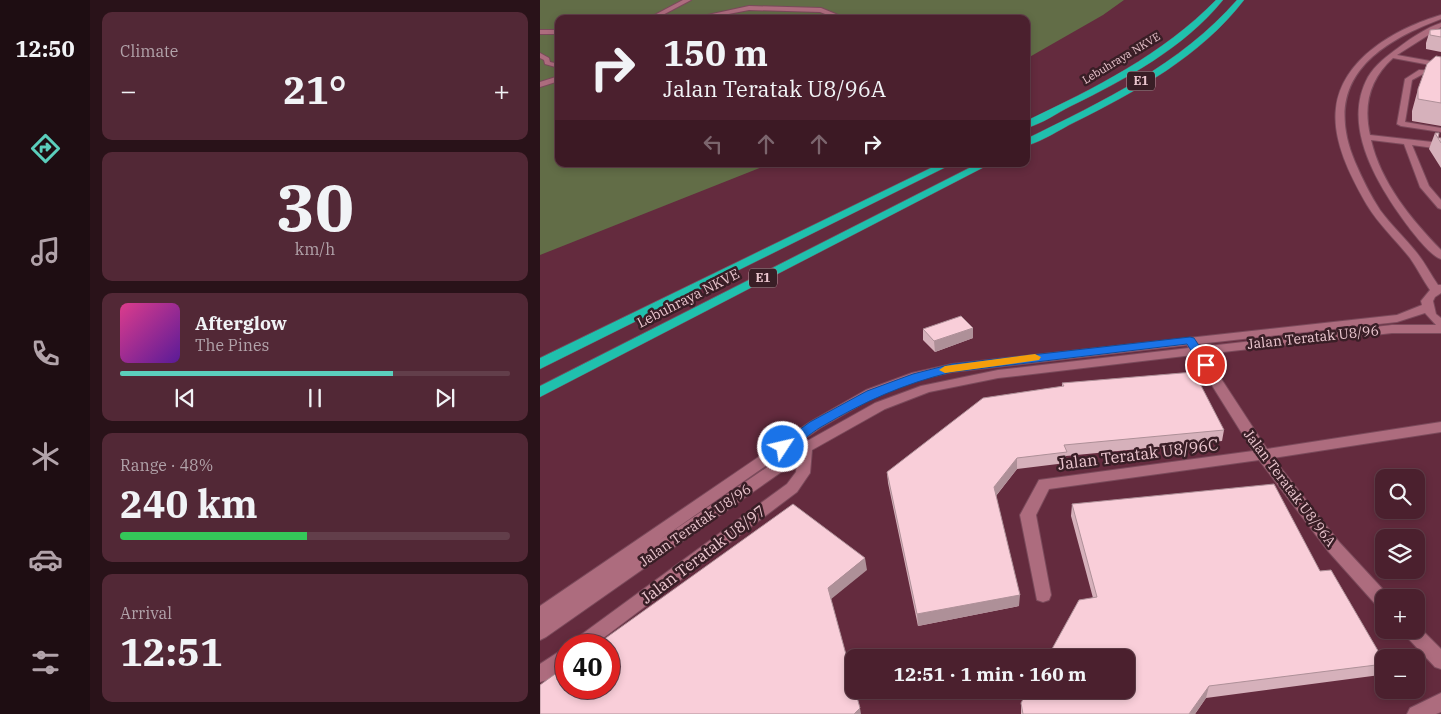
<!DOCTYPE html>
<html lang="en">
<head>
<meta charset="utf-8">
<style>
  body { margin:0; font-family:"IBM Plex Serif",serif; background:#522836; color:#f1f3f6; height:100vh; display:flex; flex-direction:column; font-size:19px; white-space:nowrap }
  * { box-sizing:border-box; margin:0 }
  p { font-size:16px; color:#b2a3aa }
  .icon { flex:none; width:28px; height:28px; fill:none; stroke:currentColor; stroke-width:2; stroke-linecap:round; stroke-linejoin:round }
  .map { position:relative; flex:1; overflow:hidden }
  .panel { display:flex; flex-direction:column; gap:12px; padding:12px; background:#291219; width:450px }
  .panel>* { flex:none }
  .top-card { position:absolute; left:15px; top:15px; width:475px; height:152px; border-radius:10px; box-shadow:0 2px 8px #0003,0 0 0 1px #623e4a; background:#4b202e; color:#f1f3f6; overflow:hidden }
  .tools { position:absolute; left:835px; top:469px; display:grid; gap:10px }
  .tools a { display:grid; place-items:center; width:50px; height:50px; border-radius:10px; background:#4b202e; box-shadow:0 2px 8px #0003,0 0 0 1px #623e4a; font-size:25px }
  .speed { position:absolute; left:15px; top:634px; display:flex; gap:10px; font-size:25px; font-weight:700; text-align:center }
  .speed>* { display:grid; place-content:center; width:65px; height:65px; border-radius:50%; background:#4b202e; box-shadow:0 2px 8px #0003,0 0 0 1px #623e4a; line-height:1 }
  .speed .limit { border:8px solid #d22; background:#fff; color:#111 }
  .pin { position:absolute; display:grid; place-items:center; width:42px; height:42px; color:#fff; margin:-21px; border:2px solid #fff; border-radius:50%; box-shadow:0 1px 5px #0007 }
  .me { position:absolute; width:55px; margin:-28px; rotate:55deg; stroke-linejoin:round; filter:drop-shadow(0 0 4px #0008) }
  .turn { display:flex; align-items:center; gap:18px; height:105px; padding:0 25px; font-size:22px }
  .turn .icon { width:65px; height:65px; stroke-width:2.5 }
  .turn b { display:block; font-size:35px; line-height:42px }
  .lanes { display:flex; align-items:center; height:48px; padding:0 25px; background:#0003; justify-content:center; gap:25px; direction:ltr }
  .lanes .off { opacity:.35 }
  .big { font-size:38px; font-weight:800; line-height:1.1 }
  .panel .tile { flex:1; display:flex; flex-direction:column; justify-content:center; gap:8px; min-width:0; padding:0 18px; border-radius:10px; background:#522836 }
  .panel .dial { align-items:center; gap:0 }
  .dial b { font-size:65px; line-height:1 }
  .song { display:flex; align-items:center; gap:15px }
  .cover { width:60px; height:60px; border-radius:8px; background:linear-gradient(135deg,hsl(330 70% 55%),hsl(270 70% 35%)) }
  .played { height:5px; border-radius:2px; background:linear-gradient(90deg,#5bcebc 70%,#623e4a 70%) }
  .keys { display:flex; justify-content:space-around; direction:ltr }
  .heat { display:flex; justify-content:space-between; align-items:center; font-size:28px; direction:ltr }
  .charge { height:8px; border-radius:4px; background:linear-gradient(90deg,#34c759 48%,#623e4a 0) }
  .trip { position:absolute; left:305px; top:649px; width:290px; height:50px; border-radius:10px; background:#4b202e; box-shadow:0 2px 8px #0003,0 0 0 1px #623e4a; font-weight:800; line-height:50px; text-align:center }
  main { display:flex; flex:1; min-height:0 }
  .tab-bar { display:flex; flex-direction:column; width:90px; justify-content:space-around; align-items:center; background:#1e0d12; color:#b2a3aa }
  .tab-bar .icon { width:35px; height:35px }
  .tab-bar .on { color:#5bcebc }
  .tab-bar b { font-size:22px; color:#f1f3f6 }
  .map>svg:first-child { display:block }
</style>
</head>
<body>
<main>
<nav class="tab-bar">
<b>12:50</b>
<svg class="icon on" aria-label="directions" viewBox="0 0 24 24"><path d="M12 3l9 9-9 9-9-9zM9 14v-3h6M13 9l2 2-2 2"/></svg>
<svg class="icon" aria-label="music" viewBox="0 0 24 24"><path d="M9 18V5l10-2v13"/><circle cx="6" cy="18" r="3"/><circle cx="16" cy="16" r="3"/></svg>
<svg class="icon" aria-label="phone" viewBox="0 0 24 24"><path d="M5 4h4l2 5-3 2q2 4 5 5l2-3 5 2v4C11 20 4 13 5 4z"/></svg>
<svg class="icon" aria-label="climate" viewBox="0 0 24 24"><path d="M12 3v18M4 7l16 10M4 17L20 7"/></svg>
<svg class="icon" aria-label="car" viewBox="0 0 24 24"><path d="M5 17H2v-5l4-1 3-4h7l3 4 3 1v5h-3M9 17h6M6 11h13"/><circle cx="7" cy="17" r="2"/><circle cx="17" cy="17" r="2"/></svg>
<svg class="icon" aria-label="filters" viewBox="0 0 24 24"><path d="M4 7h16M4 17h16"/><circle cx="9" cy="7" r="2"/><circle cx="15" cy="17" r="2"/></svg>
</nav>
<section class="panel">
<div class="tile"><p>Climate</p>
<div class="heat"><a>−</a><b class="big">21°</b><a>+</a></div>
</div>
<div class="tile dial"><b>30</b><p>km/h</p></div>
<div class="tile">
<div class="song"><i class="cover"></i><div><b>Afterglow</b><p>The Pines</p></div></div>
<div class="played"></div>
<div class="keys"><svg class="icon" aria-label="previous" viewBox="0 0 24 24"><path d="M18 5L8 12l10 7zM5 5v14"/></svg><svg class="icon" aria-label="pause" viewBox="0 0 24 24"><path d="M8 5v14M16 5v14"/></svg><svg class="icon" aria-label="next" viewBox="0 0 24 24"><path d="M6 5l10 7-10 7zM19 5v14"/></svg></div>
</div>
<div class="tile"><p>Range · 48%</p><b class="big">240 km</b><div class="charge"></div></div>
<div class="tile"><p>Arrival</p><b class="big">12:51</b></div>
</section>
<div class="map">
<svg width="901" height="714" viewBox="0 0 901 714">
  <rect width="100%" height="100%" fill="#642b3e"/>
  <!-- green -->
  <path fill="#626d47" d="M 0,0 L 584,0 L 563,15 L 486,59 L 486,19 L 19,19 L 19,164 L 230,164 L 0,255 Z"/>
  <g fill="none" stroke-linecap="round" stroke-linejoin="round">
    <defs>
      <path id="minor" d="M 143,0 L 151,0 L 115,19 L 107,19 Z
        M 209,6 L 281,8 L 308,19 L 298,19 L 280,12 L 209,10 L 163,19 L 149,19 Z
        M 901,15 L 901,19 C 832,45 782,83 815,162 C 822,178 830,195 840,210 C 851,225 865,238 877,253 C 885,263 891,275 898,285 L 901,285 L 901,293 L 895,297 L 893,301 L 896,314 L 901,318 L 901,333 L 852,333 L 665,354 L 727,449 L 901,422 L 901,432 L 733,458 L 800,543 L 850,597 L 844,598 L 844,609 L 838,607 L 788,551 L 719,460 L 509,489 L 496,515 L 511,595 L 509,600 L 503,602 L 497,600 L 480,515 L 499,480 L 713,451 L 653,355 L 458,378 L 389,392 L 345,409 L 272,450 L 270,473 L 257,492 L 54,645 L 31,645 L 34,640 L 247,484 L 256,472 L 257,461 L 6,637 L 0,640 L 0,606 L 270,422 L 326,390 L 372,373 L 412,364 L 857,315 L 882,305 L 881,301 L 890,290 C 883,280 877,268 870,258 C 856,240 839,225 827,205 C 811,177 792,141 796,108 C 802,58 857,28 901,15 ZM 885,313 L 896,325 L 852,325 L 660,347 L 658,344 L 857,322 ZM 647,345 L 649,348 L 458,370 L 381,386 L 335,403 L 260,445 L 118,541 L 280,428 L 336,396 L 381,379 L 412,372 Z
        M 901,23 L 901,27 L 857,55 L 901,63 L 901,67 L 853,58 C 830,79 823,104 830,135 L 901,143 L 901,149 L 872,145 L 889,186 L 901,200 L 901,209 L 898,208 L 880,187 L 864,144 L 831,140 C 841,183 871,219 901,250 L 901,259 C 890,256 869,228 862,218 C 835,180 802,124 828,77 C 835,65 847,56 858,48 C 871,38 886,28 901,23 Z
        M 0,30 L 19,30 L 19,34 L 0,34 Z
        M 0,53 L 9,58 L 10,62 L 19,64 L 19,68 L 5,64 L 4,60 L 0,58 Z
        M 879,70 L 901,71 L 901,75 L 883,74 L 872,80 L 865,122 L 901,128 L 901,132 L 861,126 L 857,124 L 865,79 Z
        M 19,76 L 19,81 L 0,87 L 0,82 Z
        M 876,624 L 901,649 L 901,669 L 895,667 L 865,635 L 862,630 L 876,630 Z
        M 26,647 L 26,665 L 7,680 L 0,682 L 0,664 Z
        M 901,693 L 901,712 L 896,714 L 867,714 L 870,708 Z"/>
      <path id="highway" d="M 676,0 L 683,0 C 644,48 586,79 531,106 C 517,113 502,124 486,128 L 486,121 C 555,88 622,55 676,0 Z
        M 697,0 L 704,0 C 661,56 597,91 535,122 C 519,130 503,141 486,146 L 486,139 C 563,101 640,65 697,0 Z
        M 399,164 L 412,164 L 0,369 L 0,358 Z
        M 437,164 L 450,164 L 0,397 L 0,386 Z"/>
    </defs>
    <!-- minor casing -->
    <use href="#minor" stroke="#7b4a5b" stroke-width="2"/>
    <!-- highway casing -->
    <use href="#highway" stroke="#7b4a5b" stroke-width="1"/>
    <!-- minor -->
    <use href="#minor" fill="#ad6c7e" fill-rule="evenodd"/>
    <!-- highway -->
    <use href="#highway" fill="#20c0ad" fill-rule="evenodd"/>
  </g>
  <!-- wall -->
  <path fill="#d6b1bb" d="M 901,29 L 901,52 L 886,49 L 886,43 L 890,30 Z
    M 901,57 L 901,126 L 872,121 L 872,111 L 878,89 Z
    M 895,133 L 898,138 L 901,138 L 901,168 L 889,149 Z
    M 433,328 L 433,338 L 395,352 L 383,340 L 383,329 Z
    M 522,383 L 684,430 L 682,441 L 526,456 L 526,463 L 477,469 L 456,496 L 479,606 L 378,626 L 348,483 L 347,472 L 522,387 Z
    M 532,504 L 780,571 L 844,661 L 844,667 L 840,675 L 666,698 L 655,714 L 481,714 L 481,703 L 553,598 L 531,516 Z"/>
  <!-- shaded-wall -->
  <path fill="#ae9098" d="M 433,328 L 433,338 L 395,352 L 394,341 Z
    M 477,458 L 477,469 L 454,498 L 454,487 Z
    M 325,558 L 327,570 L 290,600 L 288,588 Z
    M 480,595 L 479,606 L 378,626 L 377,614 Z
    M 669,686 L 666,698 L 655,714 L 649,714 Z
    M 320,708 L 321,714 L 314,714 Z"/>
  <!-- building -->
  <path fill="#f9ced9" stroke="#ae9098" d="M 901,29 L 901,37 L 890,35 L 890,30 Z
    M 896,56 L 901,57 L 901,103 L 878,99 L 878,89 L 887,64 Z
    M 895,133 L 899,133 L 898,138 L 901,138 L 901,143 Z
    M 421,316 L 433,328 L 394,341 L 383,329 Z
    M 654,372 L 684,430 L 524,445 L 527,452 L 477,458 L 454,487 L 480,595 L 377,614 L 347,472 L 443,398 L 524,386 L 522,383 Z
    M 734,484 L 780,571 L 791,570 L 844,661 L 844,664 L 669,686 L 649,714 L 483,714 L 481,703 L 488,690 L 586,690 L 586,658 L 507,658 L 539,600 L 557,597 L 532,504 Z
    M 253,504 L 325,558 L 288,588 L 314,684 L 314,690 L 315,690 L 320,708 L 314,714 L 0,714 L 0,685 L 26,666 L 26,688 L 69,688 L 69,645 L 56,645 Z"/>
  <!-- route -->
  <path fill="#1a73e8" stroke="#114b97" d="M 650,337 L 654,338 L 672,365 L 671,368 L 662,368 L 647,344 L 412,372 C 363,384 325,401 281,427 C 270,433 250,453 238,450 L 236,447 L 270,422 L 327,391 L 373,374 L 412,364 Z"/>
  <!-- slow -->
  <path fill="#f59e0b" d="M 495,354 L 501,357 L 499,360 L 405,373 L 399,370 L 405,366 Z"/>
  <g text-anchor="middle" stroke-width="5" stroke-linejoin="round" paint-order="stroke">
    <!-- far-street labels -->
    <g font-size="11" fill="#ebc6cf" stroke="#391e26">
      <text transform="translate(581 58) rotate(-31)" y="4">Lebuhraya NKVE</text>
    </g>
    <!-- shield labels -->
    <g fill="#391e26" stroke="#b6949c" stroke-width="1">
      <rect x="587" y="71.5" width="28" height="19" rx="4"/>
      <rect x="209" y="268.5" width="28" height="19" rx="4"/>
    </g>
    <g font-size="12" font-weight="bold" fill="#ebc6cf">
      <text x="601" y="85">E1</text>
      <text x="223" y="282">E1</text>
    </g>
    <!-- street labels -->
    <g font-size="14" fill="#ebc6cf" stroke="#391e26">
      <text transform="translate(148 298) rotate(-27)" y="5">Lebuhraya NKVE</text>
      <text transform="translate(773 337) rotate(-6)" y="5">Jalan Teratak U8/96</text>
      <text transform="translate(750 488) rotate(53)" y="5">Jalan Teratak U8/96A</text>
      <text transform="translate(155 525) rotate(-35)" y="5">Jalan Teratak U8/96</text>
    </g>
    <!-- near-street labels -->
    <g font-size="16" fill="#ebc6cf" stroke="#391e26">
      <text transform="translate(598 454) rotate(-7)" y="6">Jalan Teratak U8/96C</text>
      <text transform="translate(163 554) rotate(-37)" y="6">Jalan Teratak U8/97</text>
    </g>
  </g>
</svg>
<div class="tools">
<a><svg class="icon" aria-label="search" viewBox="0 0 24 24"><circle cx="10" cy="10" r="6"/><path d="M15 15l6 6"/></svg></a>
<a><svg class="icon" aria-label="layers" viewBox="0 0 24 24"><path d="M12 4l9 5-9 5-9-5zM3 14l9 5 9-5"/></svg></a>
<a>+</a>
<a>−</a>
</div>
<div class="speed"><div class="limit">40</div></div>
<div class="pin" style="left:666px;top:365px;background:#d93025"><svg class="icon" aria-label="arrive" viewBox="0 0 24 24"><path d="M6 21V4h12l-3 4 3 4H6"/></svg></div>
<svg class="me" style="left:243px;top:447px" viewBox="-20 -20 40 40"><circle r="17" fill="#1a73e8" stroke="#fff" stroke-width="3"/><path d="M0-11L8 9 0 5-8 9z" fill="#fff"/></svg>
<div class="trip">12:51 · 1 min · 160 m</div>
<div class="top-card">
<div class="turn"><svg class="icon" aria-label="right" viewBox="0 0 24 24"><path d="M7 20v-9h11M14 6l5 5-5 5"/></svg><div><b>150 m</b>Jalan Teratak U8/96A</div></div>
<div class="lanes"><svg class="icon off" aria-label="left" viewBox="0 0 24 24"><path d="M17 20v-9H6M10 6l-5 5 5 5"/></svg><svg class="icon off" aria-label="ahead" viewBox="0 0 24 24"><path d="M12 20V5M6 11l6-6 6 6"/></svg><svg class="icon off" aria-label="ahead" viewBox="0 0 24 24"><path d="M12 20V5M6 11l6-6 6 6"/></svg><svg class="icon" aria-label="right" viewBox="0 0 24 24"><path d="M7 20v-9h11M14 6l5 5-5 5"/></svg></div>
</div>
</div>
</main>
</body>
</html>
